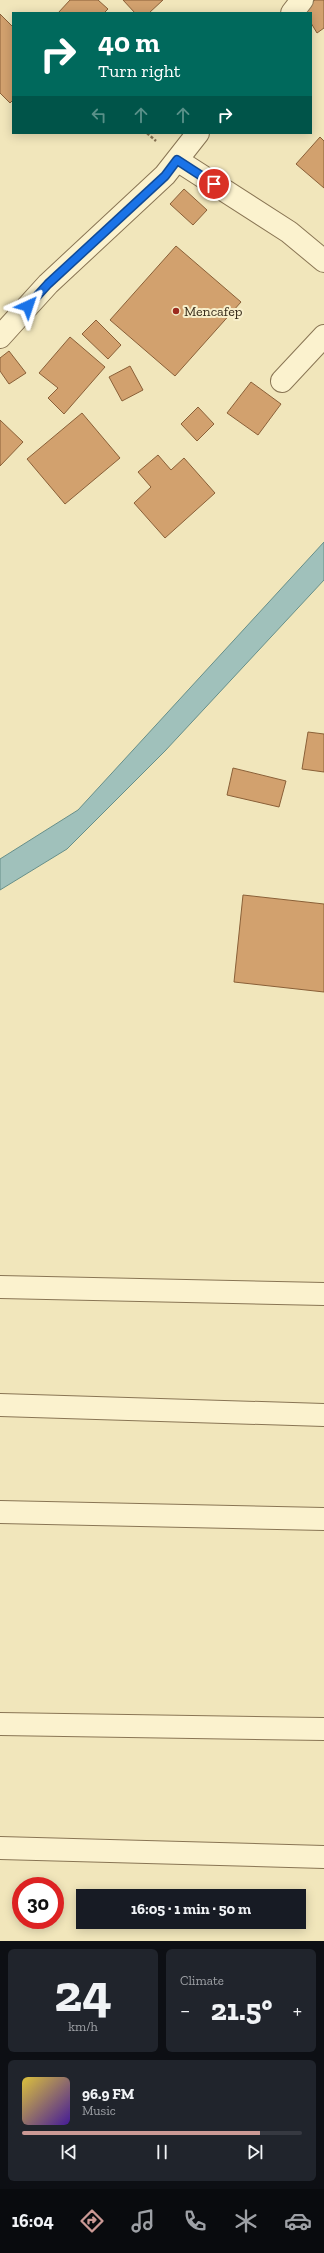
<!DOCTYPE html>
<html lang="en">
<head>
<meta charset="utf-8">
<style>
  body { margin:0; font-family:"Zilla Slab",serif; background:#20242c; color:#f1f3f6; height:100vh; display:flex; flex-direction:column; font-size:15px; white-space:nowrap }
  * { box-sizing:border-box; margin:0 }
  p { font-size:13px; color:#9ea1a6 }
  .icon { flex:none; width:22px; height:22px; fill:none; stroke:currentColor; stroke-width:2; stroke-linecap:round; stroke-linejoin:round }
  .map { position:relative; height:1941px; overflow:hidden }
  .panel { display:flex; flex-direction:column; gap:8px; padding:8px; background:#0d0f14; flex:1 }
  .panel>* { flex:none }
  .banner { position:absolute; left:12px; top:12px; width:300px; height:122px; border-radius:0px; box-shadow:0 2px 10px #0003; background:#00695c; color:#fff; overflow:hidden }
  .speed { position:absolute; left:12px; top:1877px; display:flex; gap:8px; font-size:20px; font-weight:700; text-align:center }
  .speed>* { display:grid; place-content:center; width:52px; height:52px; border-radius:50%; background:#171b24; box-shadow:0 2px 10px #0003; line-height:1 }
  .speed .limit { border:6px solid #d22; background:#fff; color:#111 }
  .pin { position:absolute; display:grid; place-items:center; width:34px; height:34px; color:#fff; margin:-17px; border:2px solid #fff; border-radius:50%; box-shadow:0 1px 4px #0007 }
  .me { position:absolute; width:44px; margin:-22px; rotate:42deg; stroke-linejoin:round; filter:drop-shadow(0 0 3px #0008) }
  .turn { display:flex; align-items:center; gap:14px; height:84px; padding:0 20px; font-size:18px }
  .turn .icon { width:52px; height:52px; stroke-width:2.5 }
  .turn b { display:block; font-size:28px; line-height:34px }
  .lanes { display:flex; align-items:center; height:38px; padding:0 20px; background:#0003; justify-content:center; gap:20px; direction:ltr }
  .lanes .off { opacity:.35 }
  .big { font-size:30px; font-weight:700; line-height:1.1 }
  .panel .widget { flex:1; display:flex; flex-direction:column; justify-content:center; gap:6px; min-width:0; padding:0 14px; border-radius:6px; background:#20242c }
  .panel .dial { align-items:center; gap:0 }
  .dial b { font-size:52px; line-height:1 }
  .song { display:flex; align-items:center; gap:12px }
  .cover { width:48px; height:48px; border-radius:6px; background:linear-gradient(135deg,hsl(50 70% 55%),hsl(260 70% 35%)) }
  .played { height:4px; border-radius:2px; background:linear-gradient(90deg,#cb9995 85%,#363941 85%) }
  .keys { display:flex; justify-content:space-around; direction:ltr }
  .heat { display:flex; justify-content:space-between; align-items:center; font-size:22px; direction:ltr }
  .panel .tiles { flex:1; display:grid; gap:8px; grid-template-columns:1fr 1fr }
  .widget:last-child { grid-column:span 2 }
  .trip { position:absolute; left:76px; top:1889px; width:230px; height:40px; border-radius:0px; background:#171b24; box-shadow:0 2px 10px #0003; font-weight:700; line-height:40px; text-align:center }
  .tab-bar { display:flex; height:64px; justify-content:space-around; align-items:center; background:#090b0e; color:#9ea1a6 }
  .tab-bar .icon { width:28px; height:28px }
  .tab-bar .selected { color:#cb9995 }
  .tab-bar b { font-size:18px; color:#f1f3f6 }
  .map>svg:first-child { display:block }
</style>
</head>
<body>
<div class="map">
<svg width="324" height="1941" viewBox="0 0 324 1941">
  <rect width="100%" height="100%" fill="#f1e6bb"/>
  <!-- water -->
  <path fill="#a0c1bb" stroke="#678f89" d="M 324,542 L 324,580 L 165,751 L 67,849 L 0,890 L 0,859 L 78,810 Z"/>
  <!-- building -->
  <path fill="#d2a16e" stroke="#8a6038" d="M 70,0 L 98,0 L 108,9 L 104,13 L 58,13 Z
    M 123,0 L 163,0 L 149,13 L 135,13 Z
    M 315,0 L 324,0 L 324,28 L 317,33 L 311,23 L 311,13 L 305,13 L 302,9 Z
    M 0,14 L 13,27 L 13,100 L 10,103 L 0,93 Z
    M 320,137 L 324,141 L 324,188 L 296,164 Z
    M 184,189 L 207,210 L 193,225 L 170,204 Z
    M 176,246 L 241,302 L 175,376 L 110,320 Z
    M 96,320 L 121,345 L 108,359 L 82,334 Z
    M 70,337 L 105,367 L 64,414 L 48,398 L 58,388 L 39,373 Z
    M 9,351 L 26,373 L 9,384 L 0,371 L 0,358 Z
    M 130,366 L 143,390 L 122,401 L 109,377 Z
    M 251,382 L 281,404 L 258,435 L 227,413 Z
    M 198,407 L 214,424 L 197,441 L 181,424 Z
    M 82,413 L 120,458 L 65,504 L 27,459 Z
    M 0,420 L 23,442 L 0,466 Z
    M 158,455 L 171,470 L 184,458 L 215,493 L 165,538 L 134,503 L 151,487 L 138,472 Z
    M 308,732 L 324,734 L 324,772 L 302,769 Z
    M 233,768 L 286,781 L 279,807 L 227,795 Z
    M 243,895 L 324,904 L 324,992 L 234,982 Z"/>
  <g fill="none" stroke-linecap="round" stroke-linejoin="round">
    <defs>
      <path id="minor" d="M 292,13 L 302,0
        M 177,160 L 289,232 L 324,261
        M 0,337 L 48,284 L 165,175 L 198,133
        M 282,381 L 324,336
        M 0,1287 L 324,1294
        M 0,1405 L 324,1415
        M 0,1512 L 324,1519
        M 0,1724 L 324,1729
        M 0,1848 L 324,1857"/>
    </defs>
    <!-- minor casing -->
    <use href="#minor" stroke="#897554" stroke-width="24"/>
    <!-- path -->
    <path stroke="#897554" stroke-width="2.5" stroke-dasharray="3 2" stroke-linecap="butt" d="M 147,133 L 156,141"/>
    <!-- minor -->
    <use href="#minor" stroke="#fbf2ce" stroke-width="22"/>
  </g>
  <g fill="none" stroke-linecap="round" stroke-linejoin="round">
    <defs>
      <path id="route" d="M 28,306 L 48,284 L 165,176 L 177,160 L 214,184"/>
    </defs>
    <!-- route casing -->
    <use href="#route" stroke="#114b97" stroke-width="10"/>
    <!-- route -->
    <use href="#route" stroke="#1a73e8" stroke-width="7"/>
  </g>
  <!-- markers -->
  <circle fill="#9c2b1f" stroke="#f8efcb" stroke-width="1.5" cx="176" cy="311" r="4"/>
  <g text-anchor="middle" stroke-width="4" stroke-linejoin="round" paint-order="stroke">
    <!-- poi labels -->
    <g font-size="14" fill="#372b1a" stroke="#f8efcb" text-anchor="start">
      <text x="184" y="316">Mencafep</text>
    </g>
  </g>
</svg>
<div class="speed"><div class="limit">30</div></div>
<div class="pin" style="left:214px;top:184px;background:#d93025"><svg class="icon" aria-label="arrive" viewBox="0 0 24 24"><path d="M6 21V4h12l-3 4 3 4H6"/></svg></div>
<svg class="me" style="left:28px;top:306px" viewBox="-20 -20 40 40"><path d="M0-17L14 15 0 8-14 15z" fill="#1a73e8" stroke="#fff" stroke-width="4"/></svg>
<div class="trip">16:05 · 1 min · 50 m</div>
<div class="banner">
<div class="turn"><svg class="icon" aria-label="right" viewBox="0 0 24 24"><path d="M7 20v-9h11M14 6l5 5-5 5"/></svg><div><b>40 m</b>Turn right</div></div>
<div class="lanes"><svg class="icon off" aria-label="left" viewBox="0 0 24 24"><path d="M17 20v-9H6M10 6l-5 5 5 5"/></svg><svg class="icon off" aria-label="ahead" viewBox="0 0 24 24"><path d="M12 20V5M6 11l6-6 6 6"/></svg><svg class="icon off" aria-label="ahead" viewBox="0 0 24 24"><path d="M12 20V5M6 11l6-6 6 6"/></svg><svg class="icon" aria-label="right" viewBox="0 0 24 24"><path d="M7 20v-9h11M14 6l5 5-5 5"/></svg></div>
</div>
</div>
<section class="panel">
<div class="tiles">
<div class="widget dial"><b>24</b><p>km/h</p></div>
<div class="widget"><p>Climate</p>
<div class="heat"><a>−</a><b class="big">21.5°</b><a>+</a></div>
</div>
<div class="widget">
<div class="song"><i class="cover"></i><div><b>96.9 FM</b><p>Music</p></div></div>
<div class="played"></div>
<div class="keys"><svg class="icon" aria-label="previous" viewBox="0 0 24 24"><path d="M18 5L8 12l10 7zM5 5v14"/></svg><svg class="icon" aria-label="pause" viewBox="0 0 24 24"><path d="M8 5v14M16 5v14"/></svg><svg class="icon" aria-label="next" viewBox="0 0 24 24"><path d="M6 5l10 7-10 7zM19 5v14"/></svg></div>
</div>
</div>
</section>
<nav class="tab-bar">
<b>16:04</b>
<svg class="icon selected" aria-label="directions" viewBox="0 0 24 24"><path d="M12 3l9 9-9 9-9-9zM9 14v-3h6M13 9l2 2-2 2"/></svg>
<svg class="icon" aria-label="music" viewBox="0 0 24 24"><path d="M9 18V5l10-2v13"/><circle cx="6" cy="18" r="3"/><circle cx="16" cy="16" r="3"/></svg>
<svg class="icon" aria-label="phone" viewBox="0 0 24 24"><path d="M5 4h4l2 5-3 2q2 4 5 5l2-3 5 2v4C11 20 4 13 5 4z"/></svg>
<svg class="icon" aria-label="climate" viewBox="0 0 24 24"><path d="M12 3v18M4 7l16 10M4 17L20 7"/></svg>
<svg class="icon" aria-label="car" viewBox="0 0 24 24"><path d="M5 17H2v-5l4-1 3-4h7l3 4 3 1v5h-3M9 17h6M6 11h13"/><circle cx="7" cy="17" r="2"/><circle cx="17" cy="17" r="2"/></svg>
</nav>
</body>
</html>
